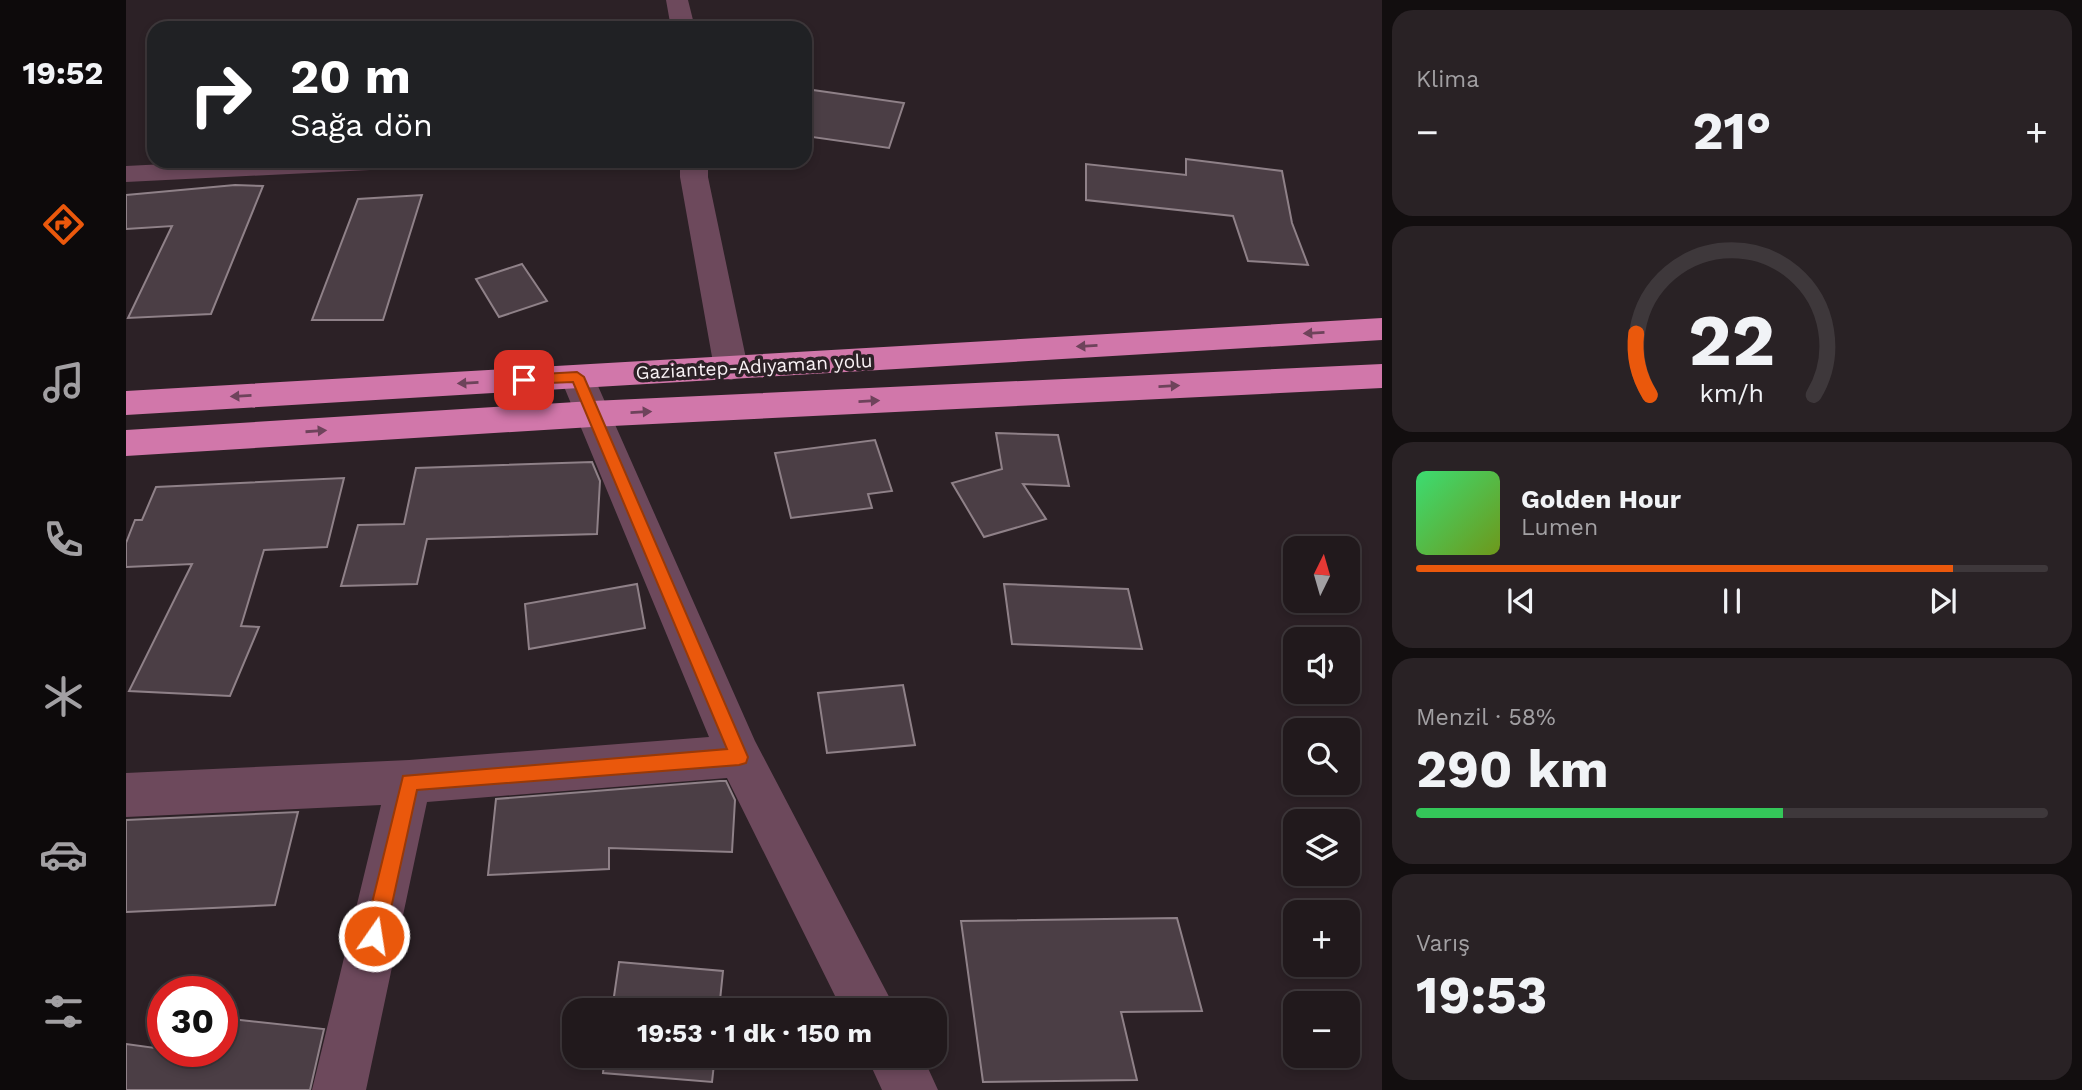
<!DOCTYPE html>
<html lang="tr">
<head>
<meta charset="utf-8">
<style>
  body { margin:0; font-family:"Work Sans",sans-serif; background:#292225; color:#f1f3f6; height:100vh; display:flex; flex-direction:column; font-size:26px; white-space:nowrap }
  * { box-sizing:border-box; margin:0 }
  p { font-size:23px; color:#a2a0a3 }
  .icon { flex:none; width:38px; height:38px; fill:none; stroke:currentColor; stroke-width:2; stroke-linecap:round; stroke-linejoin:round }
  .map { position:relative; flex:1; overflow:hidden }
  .drawer { display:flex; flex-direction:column; gap:10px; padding:10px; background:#120e0f; width:700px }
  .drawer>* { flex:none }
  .banner { position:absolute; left:21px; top:21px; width:665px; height:147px; border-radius:21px; box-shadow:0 4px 10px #0003,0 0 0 2px #3e383b; background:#202124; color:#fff; overflow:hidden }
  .needle { width:46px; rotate:5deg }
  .buttons { position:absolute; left:1157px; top:536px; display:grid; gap:14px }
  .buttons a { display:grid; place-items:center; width:77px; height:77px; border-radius:14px; background:#21191c; box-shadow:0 4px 10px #0003,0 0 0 2px #3e383b; font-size:35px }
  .speed { position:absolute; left:21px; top:976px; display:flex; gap:14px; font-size:35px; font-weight:700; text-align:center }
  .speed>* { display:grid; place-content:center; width:91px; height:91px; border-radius:50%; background:#21191c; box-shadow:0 4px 10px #0003,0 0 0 2px #3e383b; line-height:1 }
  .speed .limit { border:10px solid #d22; background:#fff; color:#111 }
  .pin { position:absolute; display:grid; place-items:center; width:60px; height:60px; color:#fff; margin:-30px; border-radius:14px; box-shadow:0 4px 10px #0006 }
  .me { position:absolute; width:77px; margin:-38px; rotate:13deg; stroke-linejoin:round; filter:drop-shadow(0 0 5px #0008) }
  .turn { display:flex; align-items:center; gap:24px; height:147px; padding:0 28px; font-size:32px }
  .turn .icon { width:91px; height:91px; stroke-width:2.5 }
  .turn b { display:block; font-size:49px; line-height:60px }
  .big { font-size:52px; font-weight:700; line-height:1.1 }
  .drawer .card { flex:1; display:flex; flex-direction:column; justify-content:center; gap:10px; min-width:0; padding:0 24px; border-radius:21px; background:#292225 }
  .drawer .dial { align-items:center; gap:0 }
  .dial svg { height:182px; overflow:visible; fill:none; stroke:#3e383b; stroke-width:7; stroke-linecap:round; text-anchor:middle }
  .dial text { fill:#f1f3f6; stroke:none }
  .song { display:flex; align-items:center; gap:21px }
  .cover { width:84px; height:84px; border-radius:10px; background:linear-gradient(135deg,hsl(140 70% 55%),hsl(80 70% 35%)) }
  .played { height:7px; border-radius:4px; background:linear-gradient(90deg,#ea580c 85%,#3e383b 85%) }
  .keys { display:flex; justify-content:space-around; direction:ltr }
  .heat { display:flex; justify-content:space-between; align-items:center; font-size:38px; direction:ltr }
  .charge { height:10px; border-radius:5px; background:linear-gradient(90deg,#34c759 58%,#3e383b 0) }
  .trip { position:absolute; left:436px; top:998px; width:385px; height:70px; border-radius:21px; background:#21191c; box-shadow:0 4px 10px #0003,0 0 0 2px #3e383b; font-weight:700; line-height:70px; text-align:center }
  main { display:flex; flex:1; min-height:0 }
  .tabs { display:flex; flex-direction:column; width:126px; justify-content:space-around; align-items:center; background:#0d0a0b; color:#a2a0a3 }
  .tabs .icon { width:49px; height:49px }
  .tabs .active { color:#ea580c }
  .tabs b { font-size:32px; color:#f1f3f6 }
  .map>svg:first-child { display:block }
</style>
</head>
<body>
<main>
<nav class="tabs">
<b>19:52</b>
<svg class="icon active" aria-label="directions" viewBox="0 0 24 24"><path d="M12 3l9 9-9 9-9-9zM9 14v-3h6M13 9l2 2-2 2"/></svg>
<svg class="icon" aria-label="music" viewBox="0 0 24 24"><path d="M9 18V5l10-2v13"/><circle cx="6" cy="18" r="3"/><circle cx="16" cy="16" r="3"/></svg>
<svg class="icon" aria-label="phone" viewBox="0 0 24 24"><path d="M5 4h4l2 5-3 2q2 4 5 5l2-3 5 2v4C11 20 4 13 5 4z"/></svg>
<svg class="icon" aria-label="climate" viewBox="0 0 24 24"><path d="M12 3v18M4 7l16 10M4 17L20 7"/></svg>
<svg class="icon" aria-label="car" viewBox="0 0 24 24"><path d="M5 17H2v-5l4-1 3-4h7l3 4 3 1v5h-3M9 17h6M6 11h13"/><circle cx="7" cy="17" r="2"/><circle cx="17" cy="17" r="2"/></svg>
<svg class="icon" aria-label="filters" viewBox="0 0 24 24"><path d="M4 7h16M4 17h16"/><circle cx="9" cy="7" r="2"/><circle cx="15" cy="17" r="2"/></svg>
</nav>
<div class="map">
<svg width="1256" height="1090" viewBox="0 0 1256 1090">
  <rect width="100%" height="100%" fill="#2c2126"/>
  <!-- building -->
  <path fill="#4b3e45" stroke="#8f8188" stroke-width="2" d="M 687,90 L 778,103 L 763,148 L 679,136 L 679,91 Z
    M 1060,159 L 1156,171 L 1166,223 L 1182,265 L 1122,261 L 1107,216 L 960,200 L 960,164 L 1060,175 Z
    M 109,185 L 137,186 L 85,314 L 2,318 L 46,226 L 0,229 L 0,195 Z
    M 296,195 L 257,320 L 186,320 L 232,199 Z
    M 396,264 L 421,301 L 373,317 L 350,279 Z
    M 870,433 L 932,435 L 943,486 L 897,484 L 920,519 L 858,537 L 826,483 L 876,469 Z
    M 749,440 L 766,491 L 742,494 L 746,508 L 665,518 L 649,453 Z
    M 466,462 L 474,481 L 471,534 L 301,539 L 291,584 L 215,586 L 232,525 L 278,524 L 290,468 Z
    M 218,478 L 201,547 L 138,550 L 115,626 L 133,627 L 104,696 L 3,691 L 66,564 L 0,567 L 0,543 L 9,520 L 16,520 L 30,487 Z
    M 511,584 L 519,628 L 403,649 L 399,604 Z
    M 878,584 L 1002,589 L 1016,649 L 886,644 Z
    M 777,685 L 789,745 L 701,753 L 692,693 Z
    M 594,781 L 600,781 L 609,800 L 606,852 L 483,848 L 483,869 L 362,875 L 370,799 Z
    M 172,812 L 149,905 L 0,912 L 0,820 Z
    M 1051,918 L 1076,1011 L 995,1012 L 1011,1080 L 857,1082 L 835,921 Z
    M 493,962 L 597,971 L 593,1010 L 486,1010 Z
    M 96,1018 L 198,1029 L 184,1090 L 0,1090 L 0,1044 L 37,1049 L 37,1052 L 96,1056 Z
    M 479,1055 L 589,1055 L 586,1082 L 477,1073 Z"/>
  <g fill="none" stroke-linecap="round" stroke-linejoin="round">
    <!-- minor -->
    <path fill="#6d495c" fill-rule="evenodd" d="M 540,0 L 562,0 L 569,28 L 545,28 Z
      M 98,161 L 257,161 L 258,162 L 254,168 L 244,170 L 0,182 L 0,166 Z
      M 554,161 L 582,161 L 582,177 L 622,368 L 617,376 L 605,380 L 593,376 L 588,368 L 554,177 Z
      M 451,365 L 463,369 L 468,377 L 629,741 L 770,1010 L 716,1010 L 601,778 L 301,802 L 240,1090 L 186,1090 L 255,805 L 0,817 L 0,773 L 283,760 L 583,737 L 434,377 L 439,369 Z
      M 740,1055 L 796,1055 L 812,1090 L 756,1090 Z"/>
    <!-- highway -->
    <path fill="#d177aa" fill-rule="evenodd" d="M 1256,318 L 1256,340 L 0,415 L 0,391 Z
      M 1256,364 L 1256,388 L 466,427 L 0,456 L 0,430 L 466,401 Z"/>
  </g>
  <!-- one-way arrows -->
  <defs><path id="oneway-solid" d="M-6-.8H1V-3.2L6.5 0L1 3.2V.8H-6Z" transform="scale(1.75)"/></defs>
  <g fill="#6e435b">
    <use href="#oneway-solid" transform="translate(1188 333) rotate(177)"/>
    <use href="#oneway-solid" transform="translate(961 346) rotate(177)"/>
    <use href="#oneway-solid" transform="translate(342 383) rotate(177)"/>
    <use href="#oneway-solid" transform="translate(1043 386) rotate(-3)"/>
    <use href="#oneway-solid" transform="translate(115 396) rotate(177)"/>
    <use href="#oneway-solid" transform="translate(743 401) rotate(-3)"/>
    <use href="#oneway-solid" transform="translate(515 412) rotate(-3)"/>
    <use href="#oneway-solid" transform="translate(190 431) rotate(-4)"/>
  </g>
  <!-- route -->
  <path fill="#ea580c" stroke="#983908" stroke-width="2" d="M 451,372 L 458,377 L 622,757 L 620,763 L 613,765 L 291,790 L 259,936 L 256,943 L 248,946 L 241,943 L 238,936 L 277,776 L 601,749 L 447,382 L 398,384 L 391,380 L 398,375 Z"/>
  <g text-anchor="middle" stroke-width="7" stroke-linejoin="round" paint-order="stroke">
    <!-- street labels -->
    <g font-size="19" fill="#f9f1f5" stroke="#2c2126">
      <text transform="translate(628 366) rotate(-3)" y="7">Gaziantep-Adıyaman yolu</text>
    </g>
  </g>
</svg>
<div class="buttons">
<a><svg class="needle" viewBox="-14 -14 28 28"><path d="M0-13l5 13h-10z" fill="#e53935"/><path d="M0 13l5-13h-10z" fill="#a2a0a3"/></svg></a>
<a><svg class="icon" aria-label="sound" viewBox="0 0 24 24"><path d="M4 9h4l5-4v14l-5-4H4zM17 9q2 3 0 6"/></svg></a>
<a><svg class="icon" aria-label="search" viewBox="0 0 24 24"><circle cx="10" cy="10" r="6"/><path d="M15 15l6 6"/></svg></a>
<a><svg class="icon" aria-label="layers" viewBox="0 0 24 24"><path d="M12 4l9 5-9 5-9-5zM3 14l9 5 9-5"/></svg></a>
<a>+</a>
<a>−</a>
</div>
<div class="speed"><div class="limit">30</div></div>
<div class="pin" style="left:398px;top:380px;background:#d93025"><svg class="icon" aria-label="arrive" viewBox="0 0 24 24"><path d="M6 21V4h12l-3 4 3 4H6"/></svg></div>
<svg class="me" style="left:248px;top:936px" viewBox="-20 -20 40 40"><circle r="17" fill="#ea580c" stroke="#fff" stroke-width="3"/><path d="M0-11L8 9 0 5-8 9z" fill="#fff"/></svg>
<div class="trip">19:53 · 1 dk · 150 m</div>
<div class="banner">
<div class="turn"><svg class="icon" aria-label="right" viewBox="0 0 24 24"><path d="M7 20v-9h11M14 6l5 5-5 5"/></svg><div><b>20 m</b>Sağa dön</div></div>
</div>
</div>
<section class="drawer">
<div class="card"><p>Klima</p>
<div class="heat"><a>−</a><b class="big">21°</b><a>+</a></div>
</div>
<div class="card dial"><svg viewBox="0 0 100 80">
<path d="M14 69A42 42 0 1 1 86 69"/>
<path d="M14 69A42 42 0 0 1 8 42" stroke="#ea580c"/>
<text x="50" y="56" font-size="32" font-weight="700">22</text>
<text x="50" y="72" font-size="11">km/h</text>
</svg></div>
<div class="card">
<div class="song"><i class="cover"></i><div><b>Golden Hour</b><p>Lumen</p></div></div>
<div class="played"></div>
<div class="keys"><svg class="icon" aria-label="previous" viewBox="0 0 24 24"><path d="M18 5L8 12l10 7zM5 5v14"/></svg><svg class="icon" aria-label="pause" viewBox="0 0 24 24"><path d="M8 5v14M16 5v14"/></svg><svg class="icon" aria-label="next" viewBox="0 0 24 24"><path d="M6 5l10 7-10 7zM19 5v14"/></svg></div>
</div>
<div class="card"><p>Menzil · 58%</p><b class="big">290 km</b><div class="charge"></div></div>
<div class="card"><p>Varış</p><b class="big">19:53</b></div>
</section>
</main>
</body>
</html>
